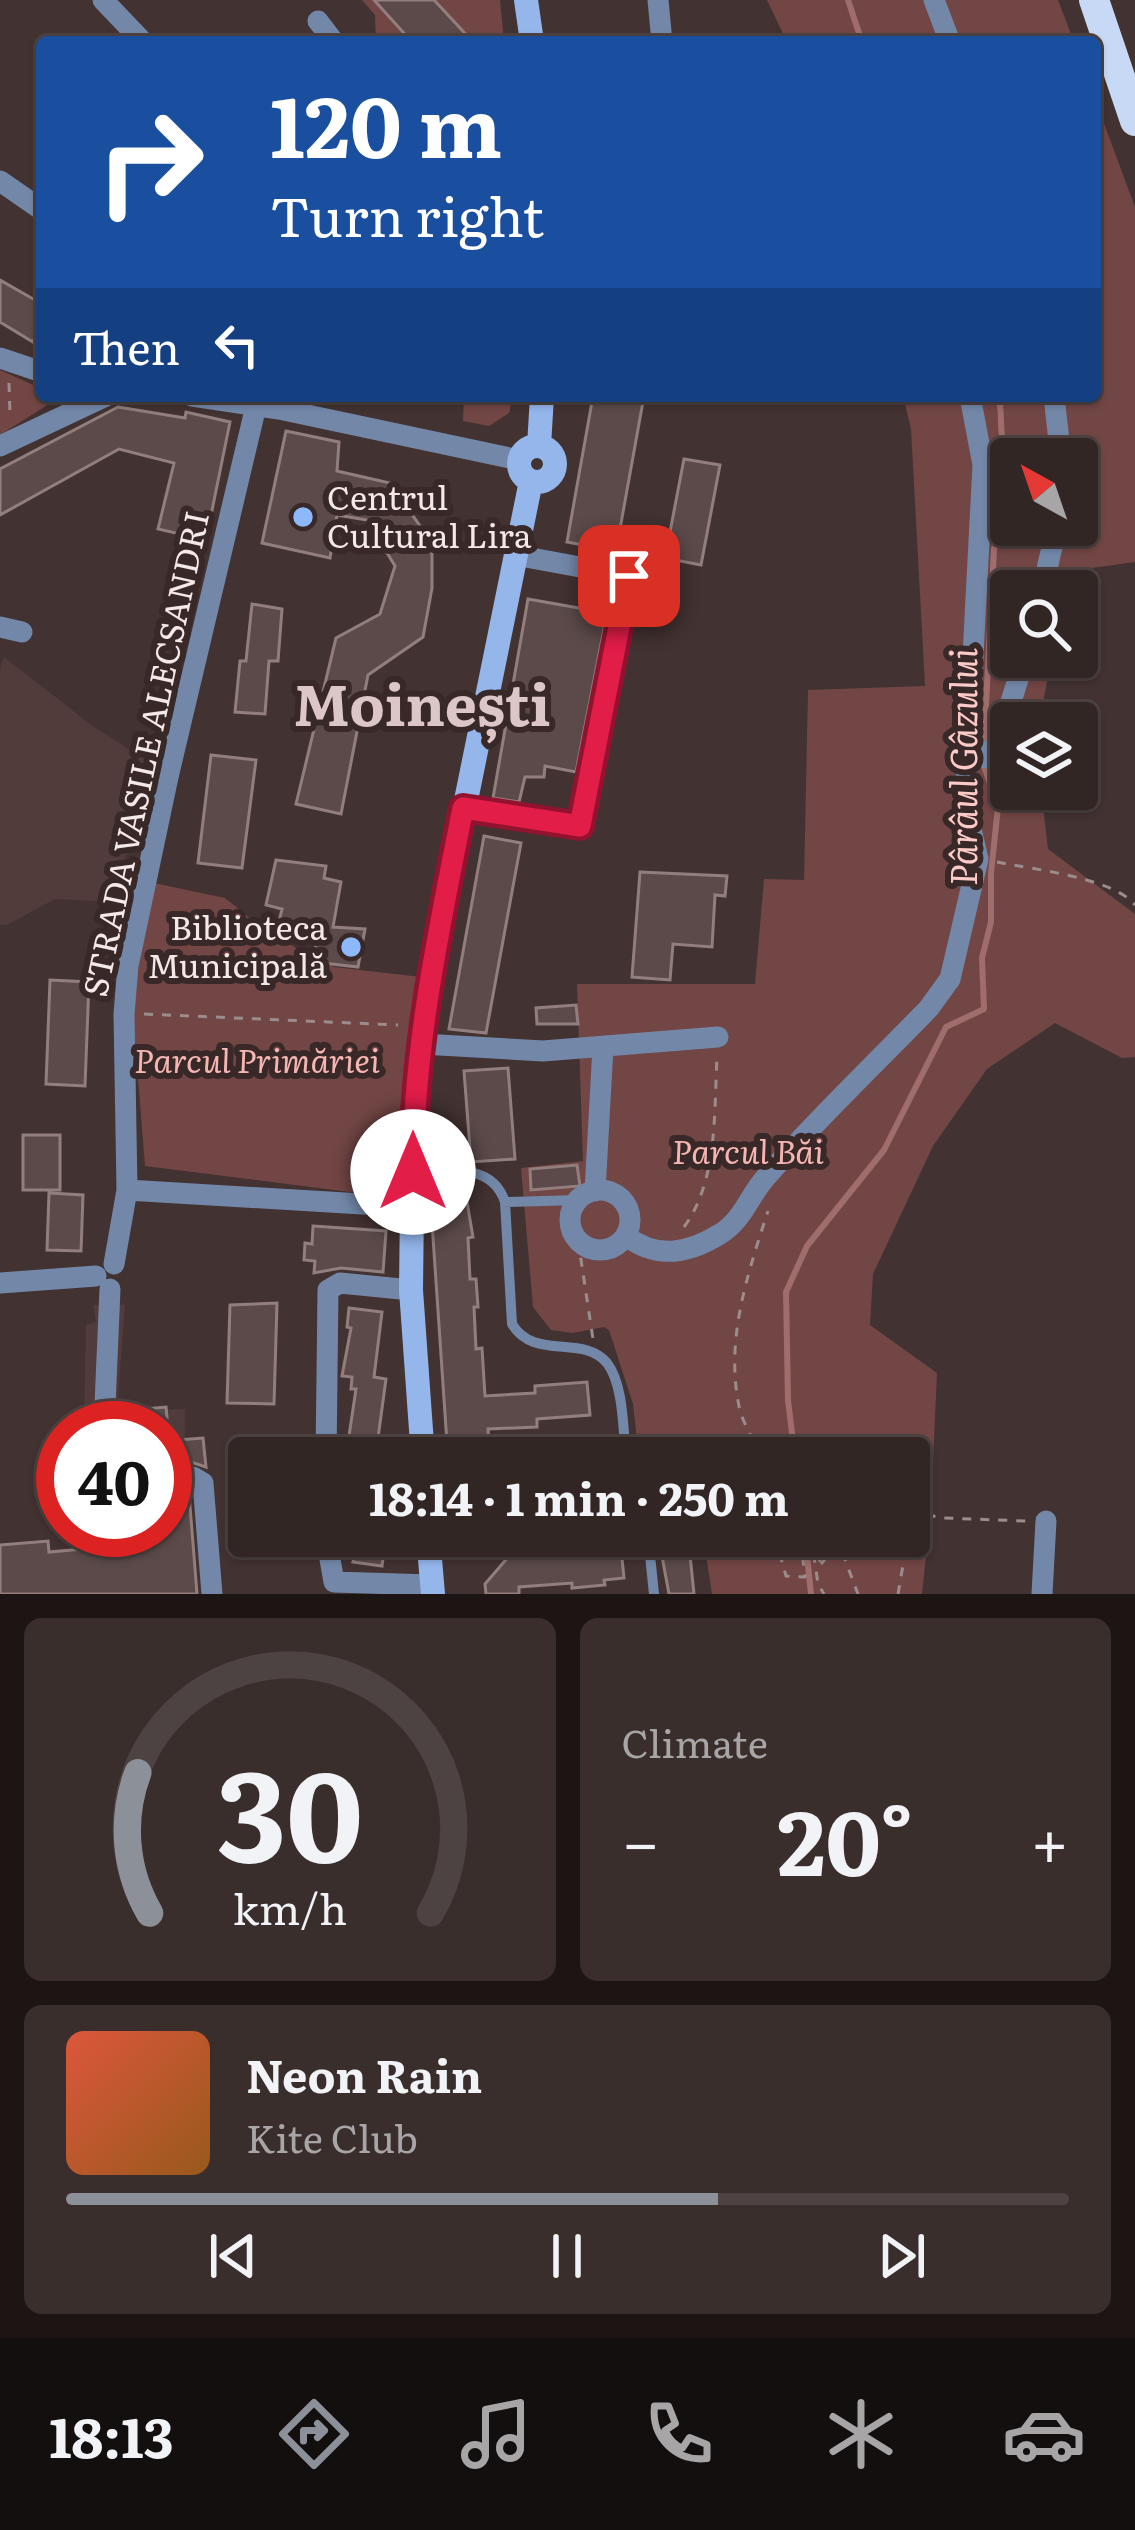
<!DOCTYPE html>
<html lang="en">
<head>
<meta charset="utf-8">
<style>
  body { margin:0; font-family:Literata,serif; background:#3a2e2d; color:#f1f3f6; height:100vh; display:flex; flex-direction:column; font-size:45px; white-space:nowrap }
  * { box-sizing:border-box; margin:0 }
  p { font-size:39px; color:#a8a5a7 }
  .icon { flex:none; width:66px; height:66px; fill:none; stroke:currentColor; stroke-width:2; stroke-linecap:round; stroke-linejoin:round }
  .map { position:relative; height:1594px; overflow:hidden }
  .sheet { display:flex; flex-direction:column; gap:24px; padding:24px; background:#1c1514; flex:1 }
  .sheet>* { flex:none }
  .hud { position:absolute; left:36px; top:36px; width:1065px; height:366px; border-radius:12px; box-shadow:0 3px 9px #0004,0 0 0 3px #4d4342; background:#1a4fa0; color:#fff; overflow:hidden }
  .needle { width:78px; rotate:320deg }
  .buttons { position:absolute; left:990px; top:438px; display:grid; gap:24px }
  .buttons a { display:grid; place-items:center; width:108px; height:108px; border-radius:12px; background:#322625; box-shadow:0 3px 9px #0004,0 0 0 3px #4d4342; font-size:60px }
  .speed { position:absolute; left:36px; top:1401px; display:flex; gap:24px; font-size:60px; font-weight:700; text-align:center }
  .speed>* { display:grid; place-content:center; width:156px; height:156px; border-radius:50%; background:#322625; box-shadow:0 3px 9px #0004,0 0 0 3px #4d4342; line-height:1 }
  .speed .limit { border:18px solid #d22; background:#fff; color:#111 }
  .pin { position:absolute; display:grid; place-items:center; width:102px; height:102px; color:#fff; margin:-51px; border-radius:24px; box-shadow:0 6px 18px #0006 }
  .me { position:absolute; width:132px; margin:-66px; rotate:0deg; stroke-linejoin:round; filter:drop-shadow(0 0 9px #0008) }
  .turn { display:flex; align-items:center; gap:42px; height:252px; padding:0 36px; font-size:54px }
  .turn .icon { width:156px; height:156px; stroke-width:2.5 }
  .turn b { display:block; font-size:84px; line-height:102px }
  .then { display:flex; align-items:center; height:114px; padding:0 36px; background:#0003; gap:24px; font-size:45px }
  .big { font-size:90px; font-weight:700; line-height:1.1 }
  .sheet .widget { flex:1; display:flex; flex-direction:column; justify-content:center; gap:18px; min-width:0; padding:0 42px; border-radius:18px; background:#3a2e2d }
  .sheet .dial { align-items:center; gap:0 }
  .dial svg { height:312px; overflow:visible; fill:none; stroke:#4d4342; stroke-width:7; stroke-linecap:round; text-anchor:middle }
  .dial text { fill:#f1f3f6; stroke:none }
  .song { display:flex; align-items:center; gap:36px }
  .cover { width:144px; height:144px; border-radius:18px; background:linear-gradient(135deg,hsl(10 70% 55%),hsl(30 70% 35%)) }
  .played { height:12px; border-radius:6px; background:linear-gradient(90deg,#8c9099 65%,#4d4342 65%) }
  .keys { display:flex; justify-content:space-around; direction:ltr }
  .heat { display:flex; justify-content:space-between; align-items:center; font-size:66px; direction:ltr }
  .sheet .tiles { flex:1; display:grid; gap:24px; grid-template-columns:1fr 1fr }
  .widget:last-child { grid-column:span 2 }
  .trip { position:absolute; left:228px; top:1437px; width:702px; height:120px; border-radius:12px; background:#322625; box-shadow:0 3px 9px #0004,0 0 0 3px #4d4342; font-weight:700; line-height:120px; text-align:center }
  .dock { display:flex; height:192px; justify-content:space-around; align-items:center; background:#140f0f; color:#a8a5a7 }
  .dock .icon { width:84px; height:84px }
  .dock .active { color:#8c9099 }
  .dock b { font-size:54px; color:#f1f3f6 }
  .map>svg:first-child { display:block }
</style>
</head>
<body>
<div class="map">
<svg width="1135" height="1594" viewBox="0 0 1135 1594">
  <rect width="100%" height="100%" fill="#423231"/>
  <!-- built -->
  <path fill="#523c3b" d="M 4,657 L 94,727 L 149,762 L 115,902 L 55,899 L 7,925 L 0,925 L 0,668 Z
    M 93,1305 L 125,1305 L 117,1411 L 185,1409 L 184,1485 L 165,1486 L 165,1428 L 84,1428 L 86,1325 L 96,1322 Z"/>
  <!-- green -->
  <path fill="#724645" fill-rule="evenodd" d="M 362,0 L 500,0 L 504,42 L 376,42 L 375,15 Z
    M 767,0 L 1058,0 L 1074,42 L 787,42 Z
    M 1095,99 L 1135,207 L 1135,562 L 1077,570 L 1071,591 L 1011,591 L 1011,657 L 1052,657 L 1039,723 L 1011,723 L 1011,789 L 1041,789 L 1048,849 L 1135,914 L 1135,1057 L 1122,1058 L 1055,1023 L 987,1069 L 933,1146 L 873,1274 L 870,1325 L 937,1373 L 931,1507 L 922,1594 L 712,1594 L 703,1536 L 909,1536 L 909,1458 L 639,1458 L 633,1404 L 609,1330 L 604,1327 L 573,1333 L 551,1330 L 533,1307 L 521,1168 L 583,1161 L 577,984 L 755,984 L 764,879 L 804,880 L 808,690 L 925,686 L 911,429 L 903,396 L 1095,396 ZM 1011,459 L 1077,459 L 1077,525 L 1011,525 Z
    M 0,370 L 42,389 L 42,396 L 60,397 L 0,435 Z
    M 464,396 L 513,396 L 509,413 L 489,426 L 463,421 Z
    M 154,883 L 225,898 L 271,935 L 334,967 L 421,977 L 405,1199 L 145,1166 L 132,1002 Z"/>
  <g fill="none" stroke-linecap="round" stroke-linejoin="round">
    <!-- stream -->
    <path stroke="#9f6d6b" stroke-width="6" d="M 848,0 L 862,42
      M 998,396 C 1005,420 995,432 1011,460
      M 984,744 L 994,549 L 1011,512
      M 795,1458 L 788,1400 L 786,1292 L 807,1246 L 884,1150 L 946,1027 L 984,1009 L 982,958 L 991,922 L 991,873 L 998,807 L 983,763
      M 805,1536 L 811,1594"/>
  </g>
  <!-- building -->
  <path fill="#5b4a49" stroke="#917e7d" stroke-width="3" d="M 374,0 L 434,0 L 473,42 L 412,42 Z
    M 0,280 L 42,304 L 42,323 L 33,342 L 0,322 Z
    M 593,396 L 644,396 L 616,551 L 567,542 Z
    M 118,407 L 185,418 L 186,412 L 230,422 L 206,540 L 158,529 L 174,463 L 119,449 L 0,515 L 0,469 Z
    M 286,431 L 339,442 L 337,471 L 390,483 L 432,543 L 432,588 L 423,637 L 368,675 L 341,814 L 296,804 L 336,638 L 380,614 L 395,566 L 367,520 L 337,515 L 330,558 L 262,543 Z
    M 684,459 L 720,465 L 701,565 L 665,558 Z
    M 528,599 L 607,613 L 576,772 L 545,766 L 544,777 L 525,777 L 519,802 L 493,798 Z
    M 252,604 L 282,609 L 278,661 L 269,661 L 265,714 L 235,712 L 240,661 L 246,661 Z
    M 211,755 L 256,760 L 242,868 L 198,863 Z
    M 484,836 L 521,843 L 486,1033 L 449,1029 Z
    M 276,860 L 326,866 L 324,878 L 341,882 L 333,927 L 365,929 L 358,967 L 314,962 L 316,940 L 277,930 L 282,909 L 266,905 Z
    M 640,872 L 727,876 L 725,896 L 715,895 L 712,947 L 673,944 L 670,980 L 632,977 Z
    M 50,980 L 89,982 L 85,1086 L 46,1084 Z
    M 576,1005 L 578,1024 L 537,1024 L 536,1008 Z
    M 508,1068 L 515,1159 L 471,1162 L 464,1071 Z
    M 23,1135 L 60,1135 L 60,1190 L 23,1190 Z
    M 577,1165 L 580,1186 L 531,1190 L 530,1169 Z
    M 465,1190 L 473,1237 L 468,1238 L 470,1279 L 476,1279 L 478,1307 L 474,1307 L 476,1349 L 482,1348 L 485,1396 L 535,1393 L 535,1386 L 587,1382 L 590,1415 L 537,1419 L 537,1427 L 488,1429 L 490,1458 L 448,1458 L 430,1193 Z
    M 49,1193 L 83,1195 L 81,1251 L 47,1250 Z
    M 313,1226 L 386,1231 L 383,1272 L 341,1268 L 314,1273 L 315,1261 L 304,1260 L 305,1243 L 312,1244 Z
    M 277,1303 L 274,1404 L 227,1403 L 230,1305 Z
    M 349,1308 L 382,1312 L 374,1377 L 386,1379 L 378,1438 L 390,1440 L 388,1458 L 359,1458 L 355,1454 L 358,1437 L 349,1436 L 356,1389 L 351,1389 L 352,1377 L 342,1376 L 351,1328 L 347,1327 Z
    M 166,1407 L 168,1428 L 119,1428 L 120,1411 Z
    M 203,1438 L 206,1467 L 191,1462 L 165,1465 L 165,1441 Z
    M 189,1493 L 197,1594 L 0,1594 L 0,1545 L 48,1541 L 49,1552 L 128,1545 L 127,1530 L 165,1530 L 165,1495 Z
    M 360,1536 L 386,1536 L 382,1566 L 353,1562 Z
    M 676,1536 L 703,1536 L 705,1552 L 690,1555 L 694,1594 L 669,1594 L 661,1551 L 678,1545 Z
    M 620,1539 L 624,1578 L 604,1580 L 605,1585 L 572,1588 L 572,1583 L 519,1587 L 519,1594 L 486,1594 L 485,1584 L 510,1555 Z"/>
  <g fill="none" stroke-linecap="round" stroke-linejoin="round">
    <!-- path -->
    <path stroke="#9b8d8c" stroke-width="3" stroke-dasharray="9 9" stroke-linecap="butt" d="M 9,383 L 10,415
      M 997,862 C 1031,869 1114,878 1135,905
      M 144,1014 L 398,1025
      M 684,1227 C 718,1181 714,1112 717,1057
      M 578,1240 L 593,1339
      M 760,1458 C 755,1440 742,1423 739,1406 C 725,1339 748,1273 768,1211
      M 909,1511 L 943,1518 L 1026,1521
      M 909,1528 L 912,1513
      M 775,1536 L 786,1576 L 805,1577 L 800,1536
      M 811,1536 L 818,1584 L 824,1594
      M 816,1536 L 820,1562
      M 836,1536 L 858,1594
      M 821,1564 L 826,1558 L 826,1536
      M 898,1594 L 908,1536"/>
    <!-- lane -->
    <path stroke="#7388a9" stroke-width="10" d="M 413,1172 C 448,1171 492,1162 505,1202 L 512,1324 C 534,1361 583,1334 607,1363 C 624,1385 623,1431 626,1458
      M 505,1202 L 578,1200
      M 648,1536 L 654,1594"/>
    <!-- street -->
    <path stroke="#7388a9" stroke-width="21" d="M 103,0 L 143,42
      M 658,0 L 662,42
      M 934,0 L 950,42
      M 318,21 L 334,42
      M 0,181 L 42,210
      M 0,358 L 42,372
      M 192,396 L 279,409 L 519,460
      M 970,396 L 983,465 L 969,732 L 980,757 L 988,758 L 999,740 L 1025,657
      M 1054,396 L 1061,459
      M 0,446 L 106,396
      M 1042,591 L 1057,525
      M 0,627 L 22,632
      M 463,809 L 581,826 L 629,576 L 515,555
      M 422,1044 L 543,1051 L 718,1037
      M 127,1190 L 124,1014 L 128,966 L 168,777 L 256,406
      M570 1220a30 30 0 1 1 60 0a30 30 0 1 1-60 0Z
      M 595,1191 L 603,1047
      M 626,1236 C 656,1259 688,1254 720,1234 C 743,1220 749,1196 766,1177 C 818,1118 875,1064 929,1008 L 950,979 L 978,859 L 965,803 L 969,732
      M 114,1264 L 127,1190 L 412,1207
      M 0,1283 L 96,1276
      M 104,1428 L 110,1289
      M 326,1458 L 328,1290 L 340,1283 L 411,1290
      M 165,1480 L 193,1477 L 203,1483 L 212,1594
      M 326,1536 L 334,1582 L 432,1585
      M 1042,1594 L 1046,1521"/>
    <!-- secondary -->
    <path stroke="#94b6eb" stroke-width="24" d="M 526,0 L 532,42
      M519 464a18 18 0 1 1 36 0a18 18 0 1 1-36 0Z
      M 539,446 L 542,396
      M 423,1458 L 411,1290 L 413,1117 L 429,982 L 531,481
      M 428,1536 L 433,1594"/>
    <!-- primary -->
    <path stroke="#c7d9f4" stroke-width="30" d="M 1094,0 L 1135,121"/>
  </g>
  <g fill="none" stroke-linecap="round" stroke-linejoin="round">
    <defs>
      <path id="route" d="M 413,1172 C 413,1049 439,929 463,808 L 580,826 L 629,576"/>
    </defs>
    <!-- route casing -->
    <use href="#route" stroke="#92132f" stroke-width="30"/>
    <!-- route -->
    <use href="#route" stroke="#e11d48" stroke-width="21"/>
  </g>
  <!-- markers -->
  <g fill="#8db9fc" stroke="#382827" stroke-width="4.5">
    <circle cx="303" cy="517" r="12"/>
    <circle cx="351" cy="947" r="12"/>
  </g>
  <g text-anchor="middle" stroke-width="12" stroke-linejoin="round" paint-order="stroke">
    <!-- poi labels -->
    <g font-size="33" fill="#f4e9e8" stroke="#382827" text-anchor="start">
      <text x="327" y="510">Centrul<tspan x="327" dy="38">Cultural Lira</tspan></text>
      <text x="327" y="940" text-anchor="end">Biblioteca<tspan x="327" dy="38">Municipală</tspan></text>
    </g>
    <!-- street labels -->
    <g font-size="33" fill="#f4e9e8" stroke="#382827">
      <text transform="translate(146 754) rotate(-78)" y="12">STRADA VASILE ALECSANDRI</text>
    </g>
    <!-- park labels -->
    <g font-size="33" font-style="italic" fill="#f5b5b2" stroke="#382827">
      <text x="257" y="1073">Parcul Primăriei</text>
      <text x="748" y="1164">Parcul Băi</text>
    </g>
    <!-- water labels -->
    <g font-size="36" font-style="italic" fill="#fccbc8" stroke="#382827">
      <text transform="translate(964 767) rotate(-90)" y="13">Pârâul Gâzului</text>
    </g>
    <!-- town labels -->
    <g font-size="57" font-weight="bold" fill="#dcc7c6" stroke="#382827">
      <text x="422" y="726">Moinești</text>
    </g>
  </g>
</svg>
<div class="buttons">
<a><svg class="needle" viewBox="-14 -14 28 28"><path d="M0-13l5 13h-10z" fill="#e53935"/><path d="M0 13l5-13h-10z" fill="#a8a5a7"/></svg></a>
<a><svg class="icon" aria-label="search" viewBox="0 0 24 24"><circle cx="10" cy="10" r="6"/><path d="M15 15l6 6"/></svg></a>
<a><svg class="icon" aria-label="layers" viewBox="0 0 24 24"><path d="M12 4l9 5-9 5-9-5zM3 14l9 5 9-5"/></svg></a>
</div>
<div class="speed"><div class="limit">40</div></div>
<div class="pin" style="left:629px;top:576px;background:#d93025"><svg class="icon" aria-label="arrive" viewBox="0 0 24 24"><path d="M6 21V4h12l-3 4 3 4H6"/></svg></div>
<svg class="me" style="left:413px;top:1172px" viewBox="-20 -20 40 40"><circle r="19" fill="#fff"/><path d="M0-13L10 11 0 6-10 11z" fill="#e11d48"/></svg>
<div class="trip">18:14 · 1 min · 250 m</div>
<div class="hud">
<div class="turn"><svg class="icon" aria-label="right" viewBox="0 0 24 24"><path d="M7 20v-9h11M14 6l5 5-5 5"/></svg><div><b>120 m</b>Turn right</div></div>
<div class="then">Then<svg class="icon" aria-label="left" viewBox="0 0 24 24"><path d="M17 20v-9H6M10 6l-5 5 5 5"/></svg></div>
</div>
</div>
<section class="sheet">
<div class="tiles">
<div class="widget dial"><svg viewBox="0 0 100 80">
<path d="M14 69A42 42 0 1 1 86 69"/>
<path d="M14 69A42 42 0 0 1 11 33" stroke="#8c9099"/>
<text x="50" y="56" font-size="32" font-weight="700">30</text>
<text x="50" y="72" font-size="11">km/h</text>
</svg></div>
<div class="widget"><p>Climate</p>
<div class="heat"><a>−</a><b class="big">20°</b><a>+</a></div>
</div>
<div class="widget">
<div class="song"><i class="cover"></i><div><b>Neon Rain</b><p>Kite Club</p></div></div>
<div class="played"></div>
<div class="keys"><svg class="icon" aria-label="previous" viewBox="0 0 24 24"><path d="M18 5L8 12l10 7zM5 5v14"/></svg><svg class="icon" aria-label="pause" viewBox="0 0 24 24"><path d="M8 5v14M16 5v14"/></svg><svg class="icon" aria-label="next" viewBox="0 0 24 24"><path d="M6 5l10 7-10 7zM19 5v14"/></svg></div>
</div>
</div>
</section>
<nav class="dock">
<b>18:13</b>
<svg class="icon active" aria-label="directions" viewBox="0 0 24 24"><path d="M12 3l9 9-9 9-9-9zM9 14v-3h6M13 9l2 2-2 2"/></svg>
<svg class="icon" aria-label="music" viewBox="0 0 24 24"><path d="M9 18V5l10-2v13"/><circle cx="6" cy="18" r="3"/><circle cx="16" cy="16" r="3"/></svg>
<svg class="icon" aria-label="phone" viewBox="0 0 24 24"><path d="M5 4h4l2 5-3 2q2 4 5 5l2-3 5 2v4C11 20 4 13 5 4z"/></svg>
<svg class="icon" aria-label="climate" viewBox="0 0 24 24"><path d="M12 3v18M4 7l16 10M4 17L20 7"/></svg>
<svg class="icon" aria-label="car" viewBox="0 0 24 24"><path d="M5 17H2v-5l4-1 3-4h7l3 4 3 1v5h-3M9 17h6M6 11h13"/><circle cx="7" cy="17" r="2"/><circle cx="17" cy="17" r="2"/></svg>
</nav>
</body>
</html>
